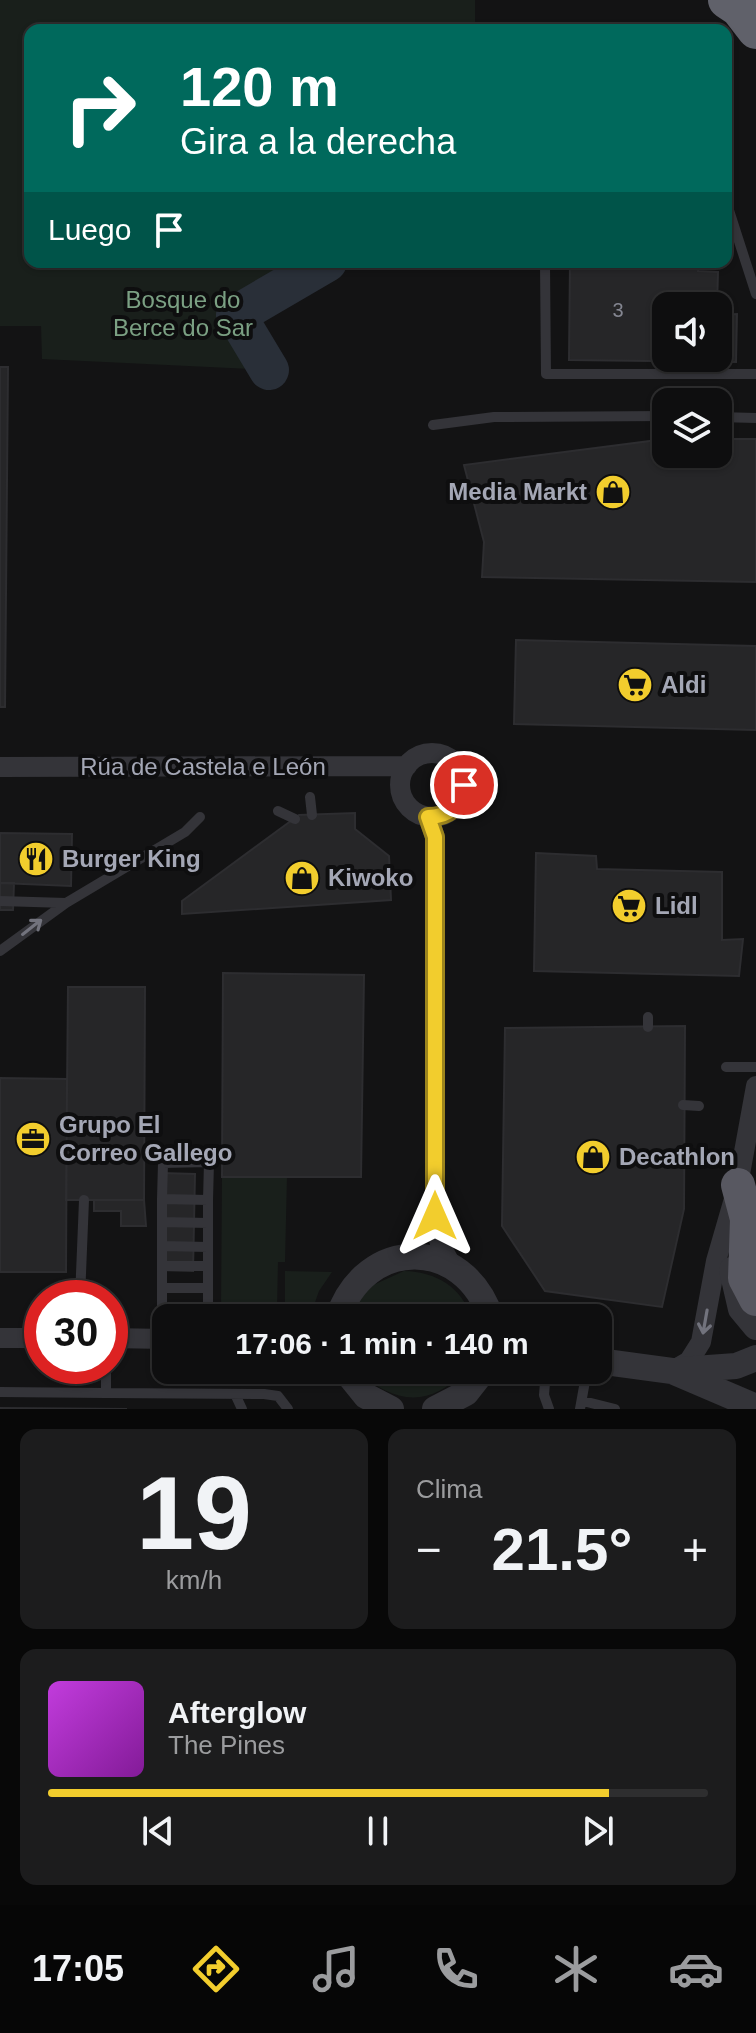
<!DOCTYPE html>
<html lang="es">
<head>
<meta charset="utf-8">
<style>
  body { margin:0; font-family:Arial,sans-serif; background:#1c1c1d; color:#f1f3f6; height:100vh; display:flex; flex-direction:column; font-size:30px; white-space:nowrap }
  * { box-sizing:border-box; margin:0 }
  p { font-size:26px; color:#9b9c9e }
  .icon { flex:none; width:44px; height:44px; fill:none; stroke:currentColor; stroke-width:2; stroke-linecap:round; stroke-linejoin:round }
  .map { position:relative; height:1409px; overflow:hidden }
  .side { display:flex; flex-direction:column; gap:20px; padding:20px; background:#080808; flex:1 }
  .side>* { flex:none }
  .top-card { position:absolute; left:24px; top:24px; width:708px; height:244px; border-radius:16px; box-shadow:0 2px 6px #0004,0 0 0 2px #2e2e2f; background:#00695c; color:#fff; overflow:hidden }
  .fabs { position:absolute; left:652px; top:292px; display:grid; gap:16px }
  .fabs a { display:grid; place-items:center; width:80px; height:80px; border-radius:16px; background:#0e0e0f; box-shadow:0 2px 6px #0004,0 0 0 2px #2e2e2f; font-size:40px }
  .speed { position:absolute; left:24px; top:1280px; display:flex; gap:16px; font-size:40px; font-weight:700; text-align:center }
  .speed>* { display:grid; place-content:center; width:104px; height:104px; border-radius:50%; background:#0e0e0f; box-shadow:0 2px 6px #0004,0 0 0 2px #2e2e2f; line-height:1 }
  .speed .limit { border:12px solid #d22; background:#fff; color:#111 }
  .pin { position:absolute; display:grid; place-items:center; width:68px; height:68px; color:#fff; margin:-34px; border:4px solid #fff; border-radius:50%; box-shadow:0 2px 8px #0007 }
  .me { position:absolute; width:88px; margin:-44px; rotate:0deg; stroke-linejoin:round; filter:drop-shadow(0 0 6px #0008) }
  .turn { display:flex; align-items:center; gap:28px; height:168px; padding:0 24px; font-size:36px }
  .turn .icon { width:104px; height:104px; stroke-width:2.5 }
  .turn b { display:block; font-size:56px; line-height:68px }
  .then { display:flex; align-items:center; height:76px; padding:0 24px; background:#0003; gap:16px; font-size:30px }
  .big { font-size:60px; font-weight:700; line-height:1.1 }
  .side .card { flex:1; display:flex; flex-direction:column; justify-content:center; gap:12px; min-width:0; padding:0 28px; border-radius:16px; background:#1c1c1d }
  .side .dial { align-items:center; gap:0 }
  .dial b { font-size:104px; line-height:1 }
  .song { display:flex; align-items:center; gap:24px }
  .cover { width:96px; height:96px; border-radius:12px; background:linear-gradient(135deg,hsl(290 70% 55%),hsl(290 70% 35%)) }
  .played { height:8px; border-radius:4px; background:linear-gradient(90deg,#f2cd2d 85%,#2e2e2f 85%) }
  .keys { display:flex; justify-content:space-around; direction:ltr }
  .heat { display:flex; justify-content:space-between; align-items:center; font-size:44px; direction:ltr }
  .side .tiles { flex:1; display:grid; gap:20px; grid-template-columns:1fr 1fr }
  .card:last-child { grid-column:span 2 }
  .trip { position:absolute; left:152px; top:1304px; width:460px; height:80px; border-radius:16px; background:#0e0e0f; box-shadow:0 2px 6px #0004,0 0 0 2px #2e2e2f; font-weight:700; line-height:80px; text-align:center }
  .dock { display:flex; height:128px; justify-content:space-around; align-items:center; background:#060606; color:#9b9c9e }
  .dock .icon { width:56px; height:56px }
  .dock .selected { color:#f2cd2d }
  .dock b { font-size:36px; color:#f1f3f6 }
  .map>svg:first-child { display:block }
</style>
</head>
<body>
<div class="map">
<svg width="756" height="1409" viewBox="0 0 756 1409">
  <rect width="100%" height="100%" fill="#131314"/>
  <!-- green -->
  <path fill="#191f1b" d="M 0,0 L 475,0 L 475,30 L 30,30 L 30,262 L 327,262 L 237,315 L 269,370 L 42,359 L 41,326 L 0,326 Z
    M 287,1176 L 285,1262 L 278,1262 L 277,1309 L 221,1307 L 222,1177 Z
    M 285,1271 L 332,1272 L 319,1291 L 313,1308 L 285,1308 Z
    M 404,1271 C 437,1272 461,1287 472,1318 L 349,1318 L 369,1287 Z
    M 358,1370 L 464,1370 C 432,1409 391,1404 358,1370 Z"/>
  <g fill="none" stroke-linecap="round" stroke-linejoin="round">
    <!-- river -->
    <path stroke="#292f38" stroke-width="40" d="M 269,370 L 236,315 L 327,262"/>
  </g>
  <!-- building -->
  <path fill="#262628" stroke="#2d2d30" stroke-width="2" d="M 570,262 L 699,262 L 698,271 L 718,272 L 717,306 L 666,306 L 666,358 L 718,358 L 718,315 L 737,314 L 736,362 L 569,360 Z
    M 0,367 L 8,367 L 5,707 L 0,707 Z
    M 666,439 L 666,454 L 718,454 L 718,439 L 756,439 L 756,582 L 482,577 L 484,542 L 464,465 Z
    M 516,640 L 756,646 L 756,730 L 514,724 Z
    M 355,813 L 355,829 L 389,856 L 391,900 L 182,914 L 182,901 L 299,815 Z
    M 0,833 L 72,834 L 71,886 L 0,883 Z
    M 536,853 L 596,856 L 597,869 L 722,872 L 722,940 L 743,939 L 739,976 L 534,971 Z
    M 0,883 L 14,883 L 13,910 L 0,910 Z
    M 223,973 L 364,975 L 361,1177 L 222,1177 Z
    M 68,987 L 145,987 L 144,1200 L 66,1200 Z
    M 685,1026 L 684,1209 L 662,1307 L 545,1291 L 502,1226 L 505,1028 Z
    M 0,1078 L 67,1079 L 66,1272 L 0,1272 Z
    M 161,1173 L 195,1174 L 193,1271 L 159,1270 Z
    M 94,1200 L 144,1200 L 146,1226 L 121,1226 L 121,1211 L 94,1211 Z
    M 0,1408 L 127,1409 L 0,1409 Z"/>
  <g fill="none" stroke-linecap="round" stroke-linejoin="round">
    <!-- service -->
    <path stroke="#343439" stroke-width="10" d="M 726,201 L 756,294
      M 541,262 L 545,264 L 546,374 L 756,374
      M 718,417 L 756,418
      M 433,425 L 494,417 L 666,416
      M 310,797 L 312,815
      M 278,811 L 295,819
      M 0,901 L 66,903 L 185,832 L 200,817
      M 0,951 L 66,903
      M 648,1027 L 648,1017
      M 726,1067 L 756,1067
      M 683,1105 L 699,1106
      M 162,1199 L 163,1163 L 209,1162 L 208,1200
      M 162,1222 L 208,1223
      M 162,1246 L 208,1247
      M 162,1266 L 208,1266
      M 162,1288 L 208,1288
      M 80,1298 L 84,1200
      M 162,1339 L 162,1199 L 208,1200 L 208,1318
      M 106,1366 L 106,1393 L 264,1394 L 278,1396 L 288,1409
      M 546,1370 L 544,1395 L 549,1409
      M 0,1392 L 106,1393
      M 235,1394 L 242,1409
      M 583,1401 L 615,1409
      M 580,1409 L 587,1370"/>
    <!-- minor -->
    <path stroke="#343439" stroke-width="20" d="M400 785a32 32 0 1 1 64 0a32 32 0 1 1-64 0Z
      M 0,767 L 407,766
      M 428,817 L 435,837 L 435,1216 L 440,1244 L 451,1265
      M 0,1338 L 42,1338
      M 110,1338 L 166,1339
      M 672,1371 L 689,1361 L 701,1342 L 716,1261 L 738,1185 L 756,1086"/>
    <!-- tertiary -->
    <path stroke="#343439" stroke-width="26" d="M 732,1270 L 741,1309 L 756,1327
      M 338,1318 C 365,1236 464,1236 491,1318
      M 598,1361 L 672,1371 L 756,1407
      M 345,1370 L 366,1396 L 391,1409
      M 680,1370 L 736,1366 L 756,1358
      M 435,1409 L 466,1393 L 484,1370"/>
    <!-- trunk -->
    <path stroke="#585861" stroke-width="34" d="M 738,1185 L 747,1219 L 745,1278 L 756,1299"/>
    <!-- motorway -->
    <path stroke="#60616a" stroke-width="38" d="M 727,0 L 739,8 L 756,30"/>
  </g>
  <!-- one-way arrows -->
  <defs><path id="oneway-shaft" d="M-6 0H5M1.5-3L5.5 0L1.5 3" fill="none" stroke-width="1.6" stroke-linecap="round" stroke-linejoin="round" transform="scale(2)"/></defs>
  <g stroke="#72737d">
    <use href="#oneway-shaft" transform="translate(32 927) rotate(-38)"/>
    <use href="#oneway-shaft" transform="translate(705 1322) rotate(100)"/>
  </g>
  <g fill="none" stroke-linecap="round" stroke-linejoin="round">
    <defs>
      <path id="route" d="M 435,1216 L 435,837 L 428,817 C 449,817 461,806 464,785"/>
    </defs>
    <!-- route casing -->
    <use href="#route" stroke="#9d851d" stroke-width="20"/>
    <!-- route -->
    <use href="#route" stroke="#f2cd2d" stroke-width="14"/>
  </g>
  <!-- icons -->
  <defs>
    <symbol id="shop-disc" viewBox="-11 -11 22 22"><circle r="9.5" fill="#f2cd2d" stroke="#0e0e0f"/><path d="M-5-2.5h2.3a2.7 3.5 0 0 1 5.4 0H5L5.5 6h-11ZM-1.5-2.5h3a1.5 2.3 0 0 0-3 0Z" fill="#111"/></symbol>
    <symbol id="supermarket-disc" viewBox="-11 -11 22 22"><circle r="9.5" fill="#f2cd2d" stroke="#0e0e0f"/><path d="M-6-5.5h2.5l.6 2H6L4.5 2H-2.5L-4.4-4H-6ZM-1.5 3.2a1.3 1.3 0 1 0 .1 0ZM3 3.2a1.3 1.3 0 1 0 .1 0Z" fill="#111"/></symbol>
    <symbol id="restaurant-disc" viewBox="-11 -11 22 22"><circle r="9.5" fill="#f2cd2d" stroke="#0e0e0f"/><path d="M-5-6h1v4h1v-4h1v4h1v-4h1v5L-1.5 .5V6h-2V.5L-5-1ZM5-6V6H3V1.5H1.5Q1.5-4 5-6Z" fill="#111"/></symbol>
    <symbol id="office-disc" viewBox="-11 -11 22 22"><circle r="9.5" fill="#f2cd2d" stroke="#0e0e0f"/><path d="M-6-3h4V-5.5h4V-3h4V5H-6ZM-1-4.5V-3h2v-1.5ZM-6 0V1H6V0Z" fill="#111"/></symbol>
  </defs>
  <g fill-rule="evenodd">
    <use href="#shop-disc" x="593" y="472" width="40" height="40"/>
    <use href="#supermarket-disc" x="615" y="665" width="40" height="40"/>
    <use href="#restaurant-disc" x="16" y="839" width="40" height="40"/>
    <use href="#shop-disc" x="282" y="858" width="40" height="40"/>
    <use href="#supermarket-disc" x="609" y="886" width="40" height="40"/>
    <use href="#office-disc" x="13" y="1119" width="40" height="40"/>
    <use href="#shop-disc" x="573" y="1137" width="40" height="40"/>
  </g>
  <g text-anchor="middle" stroke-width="8" stroke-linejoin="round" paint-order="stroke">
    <!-- number labels -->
    <g font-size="20" fill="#848691">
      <text x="618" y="317">3</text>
    </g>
    <!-- park labels -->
    <g font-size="24" fill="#7ba083" stroke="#0e0e0f">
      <text x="183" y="308">Bosque do<tspan x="183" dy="28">Berce do Sar</tspan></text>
    </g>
    <!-- poi labels -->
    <g font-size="24" font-weight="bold" fill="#a4a7b5" stroke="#0e0e0f" text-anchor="start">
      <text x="587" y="500" text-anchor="end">Media Markt</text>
      <text x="661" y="693">Aldi</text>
      <text x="62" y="867">Burger King</text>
      <text x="328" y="886">Kiwoko</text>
      <text x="655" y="914">Lidl</text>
      <text x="59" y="1133">Grupo El<tspan x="59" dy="28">Correo Gallego</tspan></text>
      <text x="619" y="1165">Decathlon</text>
    </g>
    <!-- street labels -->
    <g font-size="24" fill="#a4a7b5" stroke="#0e0e0f">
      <text x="203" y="775">Rúa de Castela e León</text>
    </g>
  </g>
</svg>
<div class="fabs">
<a><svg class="icon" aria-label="sound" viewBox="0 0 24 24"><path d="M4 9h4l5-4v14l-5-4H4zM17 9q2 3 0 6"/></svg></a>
<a><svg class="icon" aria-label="layers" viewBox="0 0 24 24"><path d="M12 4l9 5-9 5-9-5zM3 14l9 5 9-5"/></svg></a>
</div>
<div class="speed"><div class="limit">30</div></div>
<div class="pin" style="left:464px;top:785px;background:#d93025"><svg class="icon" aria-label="arrive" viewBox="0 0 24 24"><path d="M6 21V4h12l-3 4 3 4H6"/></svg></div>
<svg class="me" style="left:435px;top:1216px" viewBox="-20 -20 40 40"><path d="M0-17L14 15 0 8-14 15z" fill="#f2cd2d" stroke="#fff" stroke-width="4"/></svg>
<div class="trip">17:06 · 1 min · 140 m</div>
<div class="top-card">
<div class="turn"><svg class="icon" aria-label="right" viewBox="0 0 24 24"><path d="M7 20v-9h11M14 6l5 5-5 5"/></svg><div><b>120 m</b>Gira a la derecha</div></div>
<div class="then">Luego<svg class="icon" aria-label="arrive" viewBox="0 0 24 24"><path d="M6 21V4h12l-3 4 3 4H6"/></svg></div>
</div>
</div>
<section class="side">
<div class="tiles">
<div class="card dial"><b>19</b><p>km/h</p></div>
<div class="card"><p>Clima</p>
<div class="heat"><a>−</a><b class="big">21.5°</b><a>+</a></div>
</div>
<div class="card">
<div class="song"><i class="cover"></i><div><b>Afterglow</b><p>The Pines</p></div></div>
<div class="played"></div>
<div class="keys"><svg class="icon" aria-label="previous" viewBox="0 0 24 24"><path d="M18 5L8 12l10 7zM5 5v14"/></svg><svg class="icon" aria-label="pause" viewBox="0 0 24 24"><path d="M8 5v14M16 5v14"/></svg><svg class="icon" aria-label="next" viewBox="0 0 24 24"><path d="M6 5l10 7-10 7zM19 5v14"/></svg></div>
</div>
</div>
</section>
<nav class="dock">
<b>17:05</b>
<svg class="icon selected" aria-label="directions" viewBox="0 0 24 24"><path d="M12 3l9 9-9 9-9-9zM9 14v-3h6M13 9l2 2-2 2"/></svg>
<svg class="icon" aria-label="music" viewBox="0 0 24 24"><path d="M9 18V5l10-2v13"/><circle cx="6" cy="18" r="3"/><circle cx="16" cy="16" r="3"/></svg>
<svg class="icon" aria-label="phone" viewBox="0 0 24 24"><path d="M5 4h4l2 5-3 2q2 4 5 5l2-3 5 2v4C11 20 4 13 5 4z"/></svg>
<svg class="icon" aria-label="climate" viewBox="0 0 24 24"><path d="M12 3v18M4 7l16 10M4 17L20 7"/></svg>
<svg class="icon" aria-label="car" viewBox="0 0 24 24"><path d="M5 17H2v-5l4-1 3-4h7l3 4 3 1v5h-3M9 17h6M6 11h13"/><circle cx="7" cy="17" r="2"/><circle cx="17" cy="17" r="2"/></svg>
</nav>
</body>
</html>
